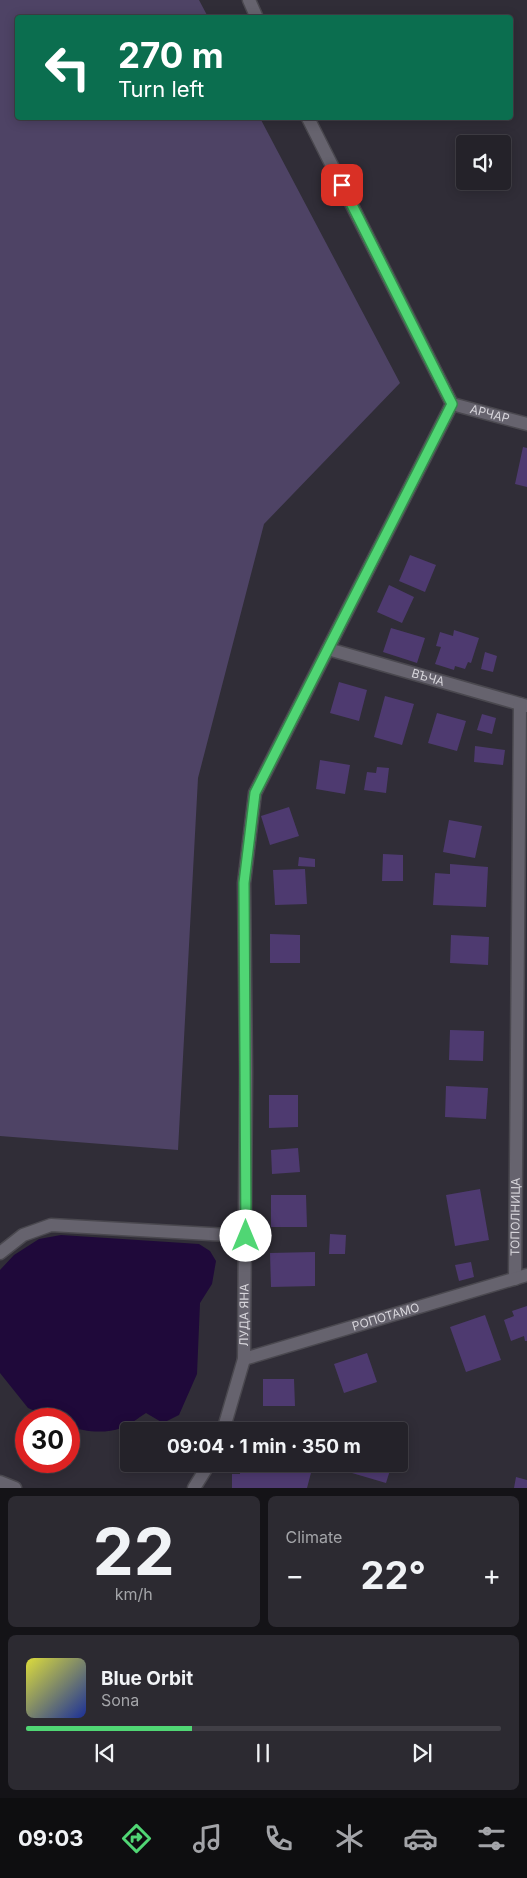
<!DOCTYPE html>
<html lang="en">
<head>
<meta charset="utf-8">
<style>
  body { margin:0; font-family:Inter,sans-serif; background:#2c2a31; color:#f1f3f6; height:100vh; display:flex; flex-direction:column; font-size:19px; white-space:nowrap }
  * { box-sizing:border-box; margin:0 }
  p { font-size:16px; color:#a3a4a8 }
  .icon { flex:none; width:28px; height:28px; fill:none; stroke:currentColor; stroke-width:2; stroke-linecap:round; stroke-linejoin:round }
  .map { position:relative; height:1488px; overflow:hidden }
  .side { display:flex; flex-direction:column; gap:8px; padding:8px; background:#141317; flex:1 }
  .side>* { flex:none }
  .hud { position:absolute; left:15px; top:15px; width:498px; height:105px; border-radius:5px; box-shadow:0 2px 12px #0003,0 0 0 1px #413f46; background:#0b6e4f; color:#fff; overflow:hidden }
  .controls { position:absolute; left:456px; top:135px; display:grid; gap:10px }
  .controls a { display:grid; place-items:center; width:55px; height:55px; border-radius:5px; background:#242229; box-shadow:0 2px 12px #0003,0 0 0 1px #413f46; font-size:25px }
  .speed { position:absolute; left:15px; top:1408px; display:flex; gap:10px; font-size:25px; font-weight:700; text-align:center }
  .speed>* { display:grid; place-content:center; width:65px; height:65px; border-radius:50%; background:#242229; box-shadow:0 2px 12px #0003,0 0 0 1px #413f46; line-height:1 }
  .speed .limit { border:8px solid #d22; background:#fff; color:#111 }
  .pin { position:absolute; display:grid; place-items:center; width:42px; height:42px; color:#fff; margin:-21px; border-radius:10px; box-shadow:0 2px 8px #0006 }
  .me { position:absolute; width:55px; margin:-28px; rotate:0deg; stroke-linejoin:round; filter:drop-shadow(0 0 4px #0008) }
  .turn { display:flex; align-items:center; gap:18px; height:105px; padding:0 20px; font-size:22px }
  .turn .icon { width:65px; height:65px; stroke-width:2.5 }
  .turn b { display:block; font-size:35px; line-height:42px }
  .big { font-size:38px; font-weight:700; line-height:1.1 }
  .side .tile { flex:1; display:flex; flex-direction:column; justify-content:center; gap:8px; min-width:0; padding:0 18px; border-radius:8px; background:#2c2a31 }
  .side .dial { align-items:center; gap:0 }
  .dial b { font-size:65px; line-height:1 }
  .song { display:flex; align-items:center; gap:15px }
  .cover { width:60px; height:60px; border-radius:8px; background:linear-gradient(135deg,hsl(60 70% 55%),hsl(230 70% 35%)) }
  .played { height:5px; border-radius:2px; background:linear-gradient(90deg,#50d674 35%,#413f46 35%) }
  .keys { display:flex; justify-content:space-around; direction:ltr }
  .heat { display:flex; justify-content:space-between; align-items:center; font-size:28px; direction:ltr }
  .side .tiles { flex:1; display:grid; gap:8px; grid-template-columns:1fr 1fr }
  .tile:last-child { grid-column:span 2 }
  .trip { position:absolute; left:120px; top:1422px; width:288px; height:50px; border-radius:5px; background:#242229; box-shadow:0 2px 12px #0003,0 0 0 1px #413f46; font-weight:700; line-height:50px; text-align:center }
  .tab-bar { display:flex; height:80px; justify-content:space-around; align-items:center; background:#0e0e10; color:#a3a4a8 }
  .tab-bar .icon { width:35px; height:35px }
  .tab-bar .active { color:#50d674 }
  .tab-bar b { font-size:22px; color:#f1f3f6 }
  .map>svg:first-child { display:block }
</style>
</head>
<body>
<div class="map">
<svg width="527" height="1488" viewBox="0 0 527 1488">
  <rect width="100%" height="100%" fill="#302d37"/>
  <!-- green -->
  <path fill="#4e4365" d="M 0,0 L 199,0 L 208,17 L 18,18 L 18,118 L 260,118 L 400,383 L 264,524 L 198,778 L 178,1150 L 0,1136 Z"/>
  <!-- water -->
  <path fill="#1f093a" d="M 61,1235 L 199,1244 L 210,1251 L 216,1261 L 212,1284 L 200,1303 L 197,1374 L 179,1415 L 163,1423 L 146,1413 C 138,1418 130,1425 121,1428 C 105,1434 84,1432 69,1426 L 69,1419 L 53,1419 L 28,1408 L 0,1373 L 0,1270 L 14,1255 L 39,1239 Z"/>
  <!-- building -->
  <path fill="#4e3a70" d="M 523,447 L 527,448 L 527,487 L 515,484 Z
    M 410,555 L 436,565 L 425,592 L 399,581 Z
    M 389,585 L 414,597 L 402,623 L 377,612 Z
    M 391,628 L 425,638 L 417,663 L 383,652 Z
    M 454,630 L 479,638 L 471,663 L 468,662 L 465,669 L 455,666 L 454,670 L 435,664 L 441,647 L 436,646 L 440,632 L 453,636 Z
    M 485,652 L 497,656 L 493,672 L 481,669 Z
    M 339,682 L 367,690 L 359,721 L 330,713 Z
    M 385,696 L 414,704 L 402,745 L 374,737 Z
    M 437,713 L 466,721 L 457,751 L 428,743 Z
    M 482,714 L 496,718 L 492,734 L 477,730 Z
    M 475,746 L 505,750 L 503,765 L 474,762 Z
    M 320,760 L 350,765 L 345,794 L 316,789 Z
    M 377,767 L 389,768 L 386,793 L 364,790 L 367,772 L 376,773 Z
    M 289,807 L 299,836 L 270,845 L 261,816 Z
    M 449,820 L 482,826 L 475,858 L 443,852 Z
    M 383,854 L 403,855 L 403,881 L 382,881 Z
    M 299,857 L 315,859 L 315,867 L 298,866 Z
    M 450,864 L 488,867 L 486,907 L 433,905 L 435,873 L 450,874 Z
    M 305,869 L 307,904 L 275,905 L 273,870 Z
    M 270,934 L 300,935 L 300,963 L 270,963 Z
    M 451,935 L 489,937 L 488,965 L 450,963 Z
    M 450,1030 L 484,1031 L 483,1061 L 449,1060 Z
    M 446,1086 L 488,1088 L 486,1119 L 445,1117 Z
    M 269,1095 L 298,1095 L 298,1127 L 269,1128 Z
    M 298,1148 L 300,1172 L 272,1174 L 271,1150 Z
    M 480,1189 L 489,1240 L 455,1246 L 446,1195 Z
    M 271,1195 L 306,1195 L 307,1227 L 271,1227 Z
    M 330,1234 L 346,1235 L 345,1254 L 329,1254 Z
    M 315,1252 L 315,1286 L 271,1287 L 270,1253 Z
    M 471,1262 L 474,1277 L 459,1281 L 455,1265 Z
    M 527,1306 L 527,1341 L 525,1341 L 524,1336 L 511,1341 L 504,1320 L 514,1316 L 512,1311 Z
    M 485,1315 L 501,1360 L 466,1372 L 450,1327 Z
    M 367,1353 L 377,1382 L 344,1393 L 334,1364 Z
    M 263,1379 L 294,1379 L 295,1406 L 263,1406 Z
    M 240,1464 L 318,1464 L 316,1470 L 312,1469 L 307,1488 L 232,1488 L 232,1474 L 240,1474 Z
    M 354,1464 L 392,1464 L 386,1483 L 352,1473 Z
    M 516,1477 L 527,1480 L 527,1488 L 514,1488 Z"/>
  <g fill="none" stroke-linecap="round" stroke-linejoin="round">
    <defs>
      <g id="minor">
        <path d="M 249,0 L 257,18"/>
        <path d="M 308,118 L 452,404"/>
        <path id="s1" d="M 452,404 L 527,424"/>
        <path id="s2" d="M 328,649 L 527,706"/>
        <path d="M 0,1253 L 23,1235 L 51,1225 L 246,1236"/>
        <path id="s3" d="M 515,1279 L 520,704"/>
        <path id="s4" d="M 244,1359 L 527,1275"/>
        <path id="s5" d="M 223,1431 L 244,1359 L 246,1073 L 244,883 L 255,793 L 452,404"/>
        <path d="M 0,1482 L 15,1488"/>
        <path d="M 194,1488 L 209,1464"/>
      </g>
    </defs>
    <!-- minor casing -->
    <use href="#minor" stroke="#4a484f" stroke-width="15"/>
    <!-- minor -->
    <use href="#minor" stroke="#66636e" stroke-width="12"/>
  </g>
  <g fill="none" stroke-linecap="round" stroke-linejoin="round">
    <defs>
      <path id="route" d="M 246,1236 L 244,883 L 255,793 L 452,404 L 342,185"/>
    </defs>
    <!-- route casing -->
    <use href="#route" stroke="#348b4b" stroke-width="12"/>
    <!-- route -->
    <use href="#route" stroke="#50d674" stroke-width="9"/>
  </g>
  <g text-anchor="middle" stroke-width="5" stroke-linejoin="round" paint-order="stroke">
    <!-- street labels -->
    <g font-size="12" fill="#d7d5db" stroke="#26242d">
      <text dy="4" stroke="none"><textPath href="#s1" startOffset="39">АРЧАР</textPath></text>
      <text dy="4" stroke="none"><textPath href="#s2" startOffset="104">ВЪЧА</textPath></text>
      <text dy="4" stroke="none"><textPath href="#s3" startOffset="62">ТОПОЛНИЦА</textPath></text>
      <text dy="4" stroke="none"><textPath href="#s5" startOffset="119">ЛУДА ЯНА</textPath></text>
      <text dy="4" stroke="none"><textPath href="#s4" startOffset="148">РОПОТАМО</textPath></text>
    </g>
  </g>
</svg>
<div class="controls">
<a><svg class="icon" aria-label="sound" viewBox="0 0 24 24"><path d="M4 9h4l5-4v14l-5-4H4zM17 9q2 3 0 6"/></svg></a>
</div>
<div class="speed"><div class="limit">30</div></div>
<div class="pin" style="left:342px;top:185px;background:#d93025"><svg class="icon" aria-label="arrive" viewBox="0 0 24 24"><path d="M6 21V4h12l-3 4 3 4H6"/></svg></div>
<svg class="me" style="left:246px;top:1236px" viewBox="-20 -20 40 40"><circle r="19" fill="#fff"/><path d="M0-13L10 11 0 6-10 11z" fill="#50d674"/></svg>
<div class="trip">09:04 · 1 min · 350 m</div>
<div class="hud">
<div class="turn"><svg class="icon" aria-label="left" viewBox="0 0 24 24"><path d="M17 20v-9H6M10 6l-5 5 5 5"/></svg><div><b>270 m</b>Turn left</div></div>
</div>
</div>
<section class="side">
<div class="tiles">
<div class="tile dial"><b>22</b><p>km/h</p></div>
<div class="tile"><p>Climate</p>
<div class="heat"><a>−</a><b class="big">22°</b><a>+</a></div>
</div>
<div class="tile">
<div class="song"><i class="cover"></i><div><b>Blue Orbit</b><p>Sona</p></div></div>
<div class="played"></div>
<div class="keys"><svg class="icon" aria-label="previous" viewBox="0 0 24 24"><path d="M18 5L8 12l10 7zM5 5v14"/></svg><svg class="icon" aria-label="pause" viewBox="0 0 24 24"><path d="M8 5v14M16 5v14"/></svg><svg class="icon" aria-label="next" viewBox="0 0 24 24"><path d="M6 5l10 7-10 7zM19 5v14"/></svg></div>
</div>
</div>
</section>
<nav class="tab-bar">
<b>09:03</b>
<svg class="icon active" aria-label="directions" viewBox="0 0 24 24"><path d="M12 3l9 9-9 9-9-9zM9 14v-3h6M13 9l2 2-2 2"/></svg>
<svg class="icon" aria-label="music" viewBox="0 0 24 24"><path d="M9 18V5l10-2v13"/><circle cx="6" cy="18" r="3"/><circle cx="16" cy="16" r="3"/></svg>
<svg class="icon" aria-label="phone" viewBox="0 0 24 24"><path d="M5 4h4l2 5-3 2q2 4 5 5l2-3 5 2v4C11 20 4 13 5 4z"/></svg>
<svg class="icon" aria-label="climate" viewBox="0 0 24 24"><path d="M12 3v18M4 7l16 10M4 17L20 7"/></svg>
<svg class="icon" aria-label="car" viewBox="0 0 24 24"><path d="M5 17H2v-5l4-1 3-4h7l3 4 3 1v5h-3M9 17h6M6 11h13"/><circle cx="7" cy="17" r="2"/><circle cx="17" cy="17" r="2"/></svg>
<svg class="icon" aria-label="filters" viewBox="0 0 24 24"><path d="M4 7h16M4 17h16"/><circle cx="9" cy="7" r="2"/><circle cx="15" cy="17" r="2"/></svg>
</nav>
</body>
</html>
